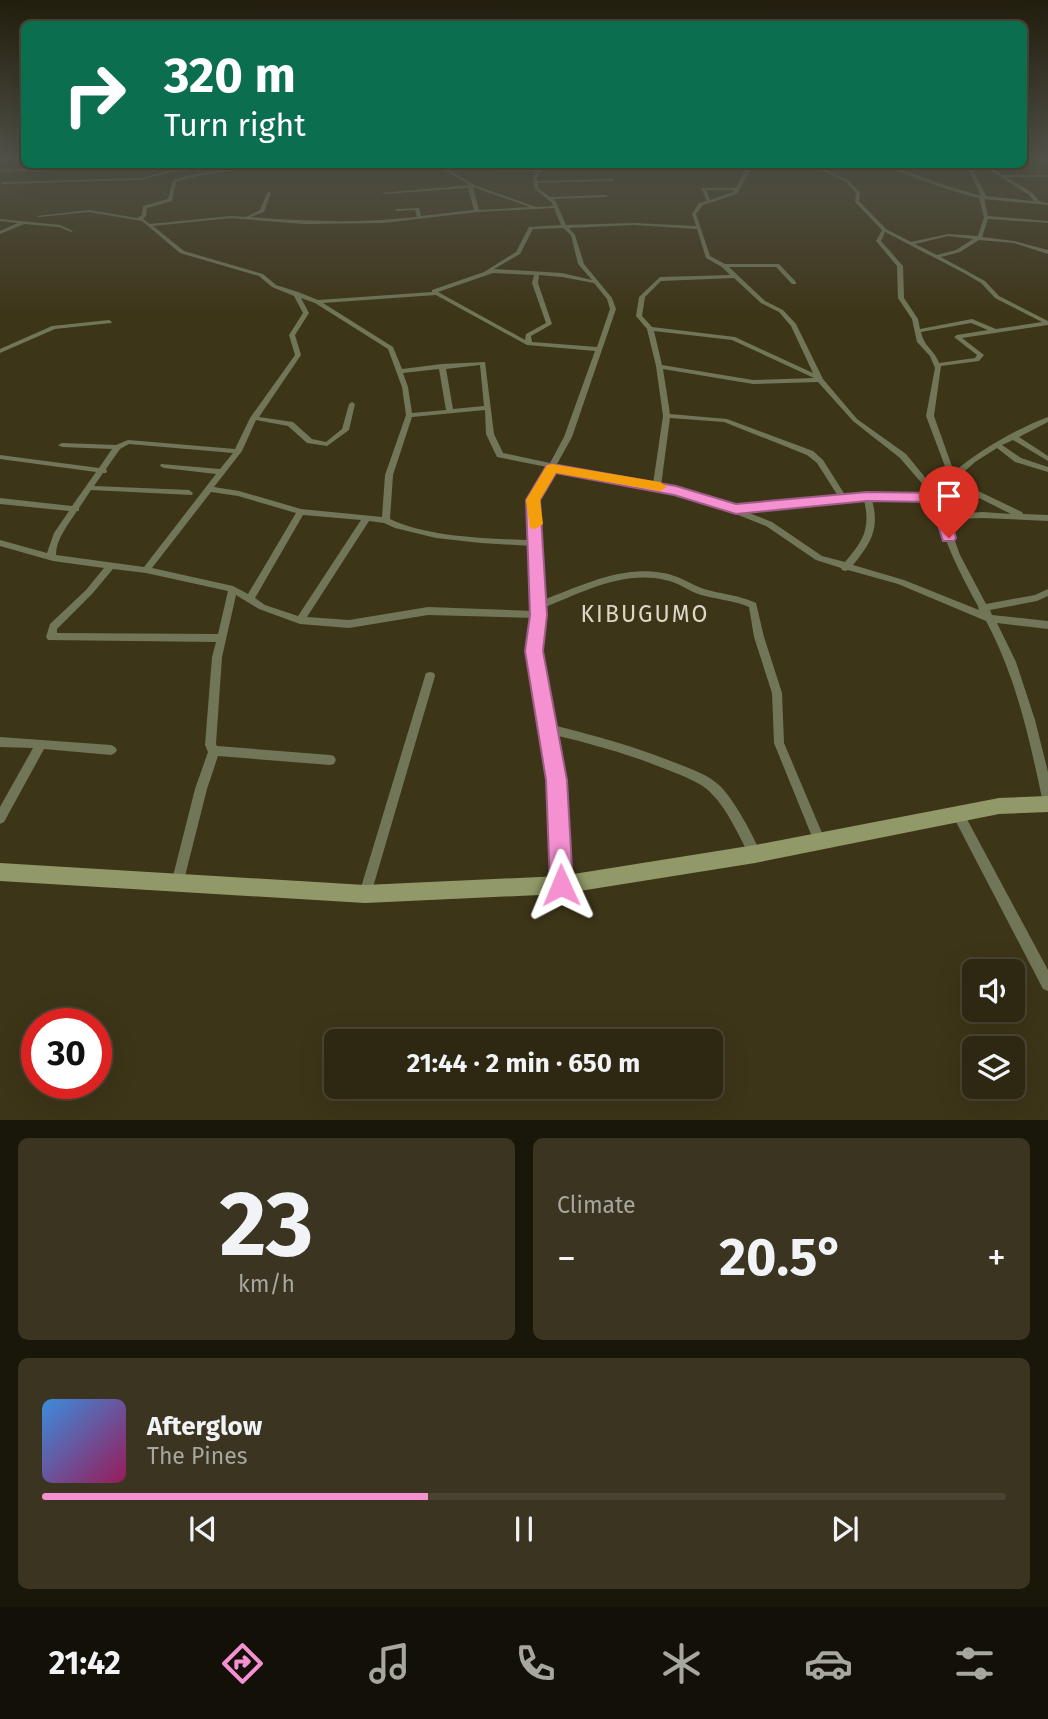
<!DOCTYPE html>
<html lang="en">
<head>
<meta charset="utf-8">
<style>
  body { margin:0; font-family:"Fira Sans",sans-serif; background:#3a3420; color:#f1f3f6; height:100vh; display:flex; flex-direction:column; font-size:26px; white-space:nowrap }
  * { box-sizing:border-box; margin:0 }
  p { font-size:23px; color:#a7a69f }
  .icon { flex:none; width:38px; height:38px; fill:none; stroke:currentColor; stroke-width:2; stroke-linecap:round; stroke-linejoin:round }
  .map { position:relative; height:1120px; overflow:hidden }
  .details { display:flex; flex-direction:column; gap:18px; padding:18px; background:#19160a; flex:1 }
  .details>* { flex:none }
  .hud { position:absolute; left:21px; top:21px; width:1006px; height:147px; border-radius:10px; box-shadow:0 7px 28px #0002,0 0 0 2px #494432; background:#0b6e4f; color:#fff; overflow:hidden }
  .fabs { position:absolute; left:962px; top:959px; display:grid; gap:14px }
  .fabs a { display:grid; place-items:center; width:63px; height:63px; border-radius:10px; background:#2e2812; box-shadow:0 7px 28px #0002,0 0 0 2px #494432; font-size:35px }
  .speed { position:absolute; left:21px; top:1008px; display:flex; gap:14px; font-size:35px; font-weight:700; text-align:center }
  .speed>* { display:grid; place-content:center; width:91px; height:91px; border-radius:50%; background:#2e2812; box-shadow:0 7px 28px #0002,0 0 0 2px #494432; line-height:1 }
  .speed .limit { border:10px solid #d22; background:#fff; color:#111 }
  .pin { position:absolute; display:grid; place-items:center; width:60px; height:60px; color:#fff; margin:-72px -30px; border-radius:50% 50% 50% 0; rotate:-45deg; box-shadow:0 0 7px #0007 }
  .pin .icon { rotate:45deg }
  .me { position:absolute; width:77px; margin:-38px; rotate:359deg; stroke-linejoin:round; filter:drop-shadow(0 0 5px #0008) }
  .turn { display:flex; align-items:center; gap:24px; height:147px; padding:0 28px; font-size:32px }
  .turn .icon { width:91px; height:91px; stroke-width:2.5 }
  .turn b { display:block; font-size:49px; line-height:60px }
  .big { font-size:52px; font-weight:700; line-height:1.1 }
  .details .tile { flex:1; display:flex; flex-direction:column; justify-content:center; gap:10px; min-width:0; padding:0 24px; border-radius:10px; background:#3a3420 }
  .details .dial { align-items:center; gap:0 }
  .dial b { font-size:91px; line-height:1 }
  .song { display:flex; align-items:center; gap:21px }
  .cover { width:84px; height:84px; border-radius:10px; background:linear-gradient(135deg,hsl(210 70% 55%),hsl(330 70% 35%)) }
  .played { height:7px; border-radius:4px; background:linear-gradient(90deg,#f590d1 40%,#494432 40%) }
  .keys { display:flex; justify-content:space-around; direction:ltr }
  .heat { display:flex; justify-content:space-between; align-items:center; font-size:38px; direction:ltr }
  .details .tiles { flex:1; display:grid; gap:18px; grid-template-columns:1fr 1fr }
  .tile:last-child { grid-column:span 2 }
  .trip { position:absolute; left:324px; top:1029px; width:399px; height:70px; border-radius:10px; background:#2e2812; box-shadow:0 7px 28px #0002,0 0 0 2px #494432; font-weight:700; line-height:70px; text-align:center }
  .menu { display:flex; height:112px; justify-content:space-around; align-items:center; background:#121007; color:#a7a69f }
  .menu .icon { width:49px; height:49px }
  .menu .active { color:#f590d1 }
  .menu b { font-size:32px; color:#f1f3f6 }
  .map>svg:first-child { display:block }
</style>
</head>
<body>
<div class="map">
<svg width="1048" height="1121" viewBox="0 0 1048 1121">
  <rect width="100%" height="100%" fill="#3d3518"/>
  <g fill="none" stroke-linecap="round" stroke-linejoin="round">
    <!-- minor -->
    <path fill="#707657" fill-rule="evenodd" d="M 146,164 L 203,164 L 141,180 L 3,184 L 1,183 L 3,182 L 141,178 L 191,165 L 0,172 L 0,170 Z
      M 246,164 L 253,164 C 228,174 201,173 176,182 L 172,201 L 147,208 L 146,216 L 143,219 L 150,224 L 231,216 L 246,217 L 260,210 L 267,193 L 269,192 L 271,193 L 264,212 L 251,217 C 307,222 361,223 417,217 L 415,210 L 395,211 L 397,209 L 419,208 L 421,216 L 474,210 L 468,188 L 384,194 L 382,193 L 469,185 L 435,164 L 441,164 L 445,167 L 538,169 L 541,164 L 545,164 L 544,166 L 564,164 L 542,169 L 537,178 L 537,181 L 613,179 L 615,180 L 613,181 L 538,183 L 538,188 L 550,197 L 606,195 L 608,196 L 606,197 L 553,199 L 556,202 L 566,225 L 634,223 L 696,226 L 692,214 L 699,203 L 707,201 L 701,188 L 736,188 C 741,179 745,164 757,164 L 751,169 L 737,194 L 703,205 L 696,214 L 710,256 L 725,264 L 779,264 L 796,282 L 796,284 L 792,284 L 776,267 L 729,267 L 765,301 L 783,310 L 796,324 L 823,379 L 857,419 L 906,454 L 937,492 L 945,481 L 945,478 L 949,477 L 926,416 L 935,368 L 930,356 L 917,342 L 912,319 L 898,298 L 897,266 L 876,241 L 882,230 L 855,202 L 856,193 L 846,182 L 808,164 L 814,164 L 848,180 L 860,193 L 859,201 L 886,229 L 911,242 L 948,234 L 978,236 L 984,217 L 979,198 C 944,190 911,175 877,164 L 892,166 L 950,187 L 981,196 L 966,164 L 970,164 L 986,196 L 1034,201 L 1029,195 L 988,169 L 994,164 L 1000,164 L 993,169 L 1002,175 L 1048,175 L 1048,177 L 1006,177 L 1033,193 L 1039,201 L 1048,203 L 1048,205 L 984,199 L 988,216 L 1048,221 L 1048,223 L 988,219 L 982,237 L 1014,241 L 1048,250 L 1048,254 L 1014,243 L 979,240 L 960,252 L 941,257 L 985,281 L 999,296 L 1048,321 L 1048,325 L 962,338 L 984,355 L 979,361 L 941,366 L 934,416 L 954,472 C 978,451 1018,428 1048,417 L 1048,422 L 1019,437 L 1048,456 L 1048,461 L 1013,440 L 1002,445 L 1021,458 L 1048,467 L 1048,472 L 1015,462 L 997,448 L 975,462 L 955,480 L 1022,512 L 1023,514 L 1048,515 L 1048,521 L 983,518 L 947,519 L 960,555 L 986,604 L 1035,595 L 1048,589 L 1048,596 L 1037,601 L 990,610 L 992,615 L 1048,621 L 1048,629 L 997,623 L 1016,662 L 1035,720 L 1048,772 L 1048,803 L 1044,802 L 1042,798 C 1029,737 1016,677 986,621 L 898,584 L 848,570 L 845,571 L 842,570 L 841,568 L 816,560 L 766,526 L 693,497 L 554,468 L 537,500 L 539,541 L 541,543 L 540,545 L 543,600 C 581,586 621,565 663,573 C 678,575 690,584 704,589 C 721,594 739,595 756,603 L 764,637 L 782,693 L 784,743 L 825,840 L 823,844 L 819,846 L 815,844 L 774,743 L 772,693 L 754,637 L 749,607 L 744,605 C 730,600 715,599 701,595 C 688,591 678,582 665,580 C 623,570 581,593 543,608 L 544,615 L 539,651 L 552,725 C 594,735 636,747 676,763 C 691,769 707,774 719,785 C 734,799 753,835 761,854 L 759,858 L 755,860 L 751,858 C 739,837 729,811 711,793 C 700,782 683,776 668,770 C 631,755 593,744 554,735 L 563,781 L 567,885 L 565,889 L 561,891 L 557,889 L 555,885 L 551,781 L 529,651 L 534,618 L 428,615 L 349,628 L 300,624 L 259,609 L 236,595 L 222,657 L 216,744 L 217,746 L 330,755 L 334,756 L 336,760 L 334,764 L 330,765 L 218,756 L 207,789 L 183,884 L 181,888 L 177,890 L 173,888 L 171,884 L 195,789 L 208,752 L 205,745 L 212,657 L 216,642 L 48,640 L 46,637 L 50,624 L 86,590 L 104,568 L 53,561 L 0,546 L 0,540 L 47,553 L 54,533 L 69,511 L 0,504 L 0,498 L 72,506 L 96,472 L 0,459 L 0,455 L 99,468 L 112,449 L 62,447 L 58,445 L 62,443 L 116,445 L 128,440 L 235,449 L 250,418 L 295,355 L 289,335 L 303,313 L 294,296 L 272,287 L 259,276 L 180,253 L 142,221 L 89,212 L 39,217 L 37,216 L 89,210 L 137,218 L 142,215 L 143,206 L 168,199 L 173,180 C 196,171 222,173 246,164 ZM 448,169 L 537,171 L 533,178 L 534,188 L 552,203 L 553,206 L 536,207 L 474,185 ZM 473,187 L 530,207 L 479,210 ZM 706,190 L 734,190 L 733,192 L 710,200 ZM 554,208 L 561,225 L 529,227 L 516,252 L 484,272 L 432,290 L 432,292 L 318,300 L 298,292 L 276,285 L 263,274 L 184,251 L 153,226 L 231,218 L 304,224 L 383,223 L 477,212 ZM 634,225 L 697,229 L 706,258 L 722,267 L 730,275 L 660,277 L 639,297 L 636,316 L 647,329 L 656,366 L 663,416 L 653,484 L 557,464 L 572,437 L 616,309 L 612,298 L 584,264 L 575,235 L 569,228 ZM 563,228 L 571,235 L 578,264 L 592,280 L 562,273 L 494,269 L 520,254 L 533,229 ZM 885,232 L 964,273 L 981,283 L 995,298 L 1042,322 L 996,329 L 972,319 L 920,329 L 918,319 L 904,298 L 903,266 L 881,241 ZM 948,236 L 973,239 L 956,250 L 937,255 L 915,244 ZM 493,273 L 534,275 L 532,283 L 546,323 L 526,334 L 525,340 L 438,292 ZM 539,275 L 562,277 L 594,283 L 607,299 L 610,309 L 597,347 L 532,342 L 531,336 L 552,324 L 538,283 ZM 734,278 L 761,303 L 779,312 L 791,326 L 813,373 L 735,337 L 652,327 L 642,316 L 645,297 L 661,281 ZM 436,295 L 527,345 L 595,351 L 564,437 L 550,463 L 503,453 L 494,434 L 485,362 L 442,364 L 402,369 L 393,347 L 323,303 ZM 301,298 L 315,303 L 388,349 L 402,387 L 406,415 L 385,475 L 382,517 L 301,509 L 239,491 L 214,487 L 242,451 L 256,420 L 288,426 L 307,443 L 327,446 L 349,430 L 355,404 L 352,402 L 349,404 L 342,429 L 326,442 L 312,439 L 293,422 L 259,417 L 301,355 L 295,335 L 309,313 ZM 971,323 L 988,330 L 957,335 L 954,337 L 977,355 L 975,358 L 939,363 C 934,349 924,347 921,332 ZM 654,331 L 732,340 L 814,378 L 753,380 L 662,365 ZM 480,365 L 484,406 L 453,409 L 446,369 ZM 439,369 L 446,410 L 412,413 L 408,387 L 403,373 ZM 663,369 L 753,384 L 818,382 L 853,421 L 900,458 L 931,494 L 845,495 L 823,460 L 813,451 L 727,419 L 670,414 ZM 485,410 L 486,434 L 497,457 L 547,467 L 529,500 L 531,540 C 488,539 428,537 390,519 L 393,475 L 412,417 ZM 670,418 L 724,422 L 807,455 L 817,463 L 838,496 L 734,507 L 698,493 L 661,486 ZM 129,444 L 233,453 L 220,469 L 161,464 L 160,466 L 164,468 L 216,474 L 144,567 L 56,555 C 56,539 68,525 77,511 L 79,511 L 79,508 L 91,490 L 192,495 L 193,493 L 189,490 L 94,486 L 103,473 L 106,473 L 107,471 L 106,469 L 120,449 ZM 951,484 L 1011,514 L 983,512 L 945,514 L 941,497 ZM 211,492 L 238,496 L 296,513 L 248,594 L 233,586 L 152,568 ZM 864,500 C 871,529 863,541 845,562 L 822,556 L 772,522 L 744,511 L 843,501 ZM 872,500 L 934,500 C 942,538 959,572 978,606 L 979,610 L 904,580 L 853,565 C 871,543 880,529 872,500 ZM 303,515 L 361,520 L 298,616 L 265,605 L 255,598 ZM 369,521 L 384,523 L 395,528 L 436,538 L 481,543 L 531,546 L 534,611 L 428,607 L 349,620 L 307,617 ZM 113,569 L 146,573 L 228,591 L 218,634 L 57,633 L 57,629 L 92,594 Z
      M 0,219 L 60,225 L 73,231 L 71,232 L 59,227 L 24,224 L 0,234 L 0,231 L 18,223 L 0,221 Z
      M 109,320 L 112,322 L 111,323 L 55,329 L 0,353 L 0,349 L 52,326 Z
      M 430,672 L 434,673 L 435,676 L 371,894 L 370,899 L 365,900 L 360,899 L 359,894 L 425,676 L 426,673 Z
      M 0,737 L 111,745 L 115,747 L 117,750 L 115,753 L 111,755 L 44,749 L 4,822 L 0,824 L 0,807 L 33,748 L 0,747 Z
      M 958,808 L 962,810 L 1048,970 L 1048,991 L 1043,989 L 954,818 L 952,814 L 954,810 Z"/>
    <!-- secondary -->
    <path fill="#919968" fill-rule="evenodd" d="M 1048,796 L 1048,812 L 999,814 L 755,863 L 561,894 L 365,903 L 0,881 L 0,863 L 365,885 L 561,876 L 755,845 L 999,798 Z"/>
  </g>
  <!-- sky -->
  <linearGradient id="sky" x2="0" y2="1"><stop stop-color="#221d0d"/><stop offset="0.5" stop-color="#515148"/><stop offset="1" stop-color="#515148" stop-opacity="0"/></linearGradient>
  <rect width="1048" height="316" fill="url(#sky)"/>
  <!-- route -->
  <path fill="#f590d1" stroke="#9f5e88" stroke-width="2" d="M 552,464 L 676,486 L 736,504 L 867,492 L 937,493 L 944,497 L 956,538 L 954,541 L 943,541 L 931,502 L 867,501 L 736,514 L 674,495 L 556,473 L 540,500 L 547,615 L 543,651 L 567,780 L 573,885 L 570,893 L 561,897 L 553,893 L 550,885 L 546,780 L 525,651 L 530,615 L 526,500 L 547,465 Z"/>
  <!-- slow -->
  <path fill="#f59e0b" d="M 552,464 L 660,482 L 667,487 L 660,491 L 556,473 L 540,500 L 543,524 L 535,529 L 530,528 L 526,500 L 547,465 Z"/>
  <g text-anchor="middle" stroke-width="5" stroke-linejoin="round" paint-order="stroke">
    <!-- quarter labels -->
    <g font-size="23" letter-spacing="2" fill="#dcd7c7" stroke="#3d3518">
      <text x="645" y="622">KIBUGUMO</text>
    </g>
  </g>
</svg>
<div class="fabs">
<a><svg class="icon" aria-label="sound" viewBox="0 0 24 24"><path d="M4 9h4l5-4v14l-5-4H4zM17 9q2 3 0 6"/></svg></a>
<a><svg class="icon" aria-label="layers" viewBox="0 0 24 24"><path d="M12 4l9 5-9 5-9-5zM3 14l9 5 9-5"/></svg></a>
</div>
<div class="speed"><div class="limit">30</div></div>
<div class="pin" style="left:949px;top:538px;background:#d93025"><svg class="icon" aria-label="arrive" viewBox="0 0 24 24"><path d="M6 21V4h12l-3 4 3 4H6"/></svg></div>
<svg class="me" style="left:561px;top:885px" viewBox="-20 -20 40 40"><path d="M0-17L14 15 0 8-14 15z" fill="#f590d1" stroke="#fff" stroke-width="4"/></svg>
<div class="trip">21:44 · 2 min · 650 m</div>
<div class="hud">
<div class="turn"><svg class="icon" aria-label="right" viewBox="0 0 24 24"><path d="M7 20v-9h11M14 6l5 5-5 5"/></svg><div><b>320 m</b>Turn right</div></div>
</div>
</div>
<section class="details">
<div class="tiles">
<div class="tile dial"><b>23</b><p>km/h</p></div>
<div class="tile"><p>Climate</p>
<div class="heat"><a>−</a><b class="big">20.5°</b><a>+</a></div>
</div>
<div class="tile">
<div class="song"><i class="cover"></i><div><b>Afterglow</b><p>The Pines</p></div></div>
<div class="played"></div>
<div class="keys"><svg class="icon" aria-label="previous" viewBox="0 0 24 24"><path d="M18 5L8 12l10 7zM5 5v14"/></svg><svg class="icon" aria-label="pause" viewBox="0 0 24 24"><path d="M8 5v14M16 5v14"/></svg><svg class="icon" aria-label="next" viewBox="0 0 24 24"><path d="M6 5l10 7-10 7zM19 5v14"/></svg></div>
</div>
</div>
</section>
<nav class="menu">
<b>21:42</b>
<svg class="icon active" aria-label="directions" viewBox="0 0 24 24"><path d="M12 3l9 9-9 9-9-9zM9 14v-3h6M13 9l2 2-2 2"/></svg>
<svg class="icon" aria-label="music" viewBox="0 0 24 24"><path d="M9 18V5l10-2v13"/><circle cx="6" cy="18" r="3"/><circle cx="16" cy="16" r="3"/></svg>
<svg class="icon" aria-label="phone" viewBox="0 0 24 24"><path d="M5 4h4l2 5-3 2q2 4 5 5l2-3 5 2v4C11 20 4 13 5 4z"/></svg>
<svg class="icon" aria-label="climate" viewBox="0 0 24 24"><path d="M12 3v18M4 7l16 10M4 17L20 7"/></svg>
<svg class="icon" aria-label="car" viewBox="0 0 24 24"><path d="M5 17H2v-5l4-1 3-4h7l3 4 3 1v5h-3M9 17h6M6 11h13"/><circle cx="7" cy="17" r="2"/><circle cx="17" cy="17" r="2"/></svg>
<svg class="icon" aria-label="filters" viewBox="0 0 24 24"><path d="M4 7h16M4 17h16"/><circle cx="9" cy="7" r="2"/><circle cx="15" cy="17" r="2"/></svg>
</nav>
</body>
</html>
